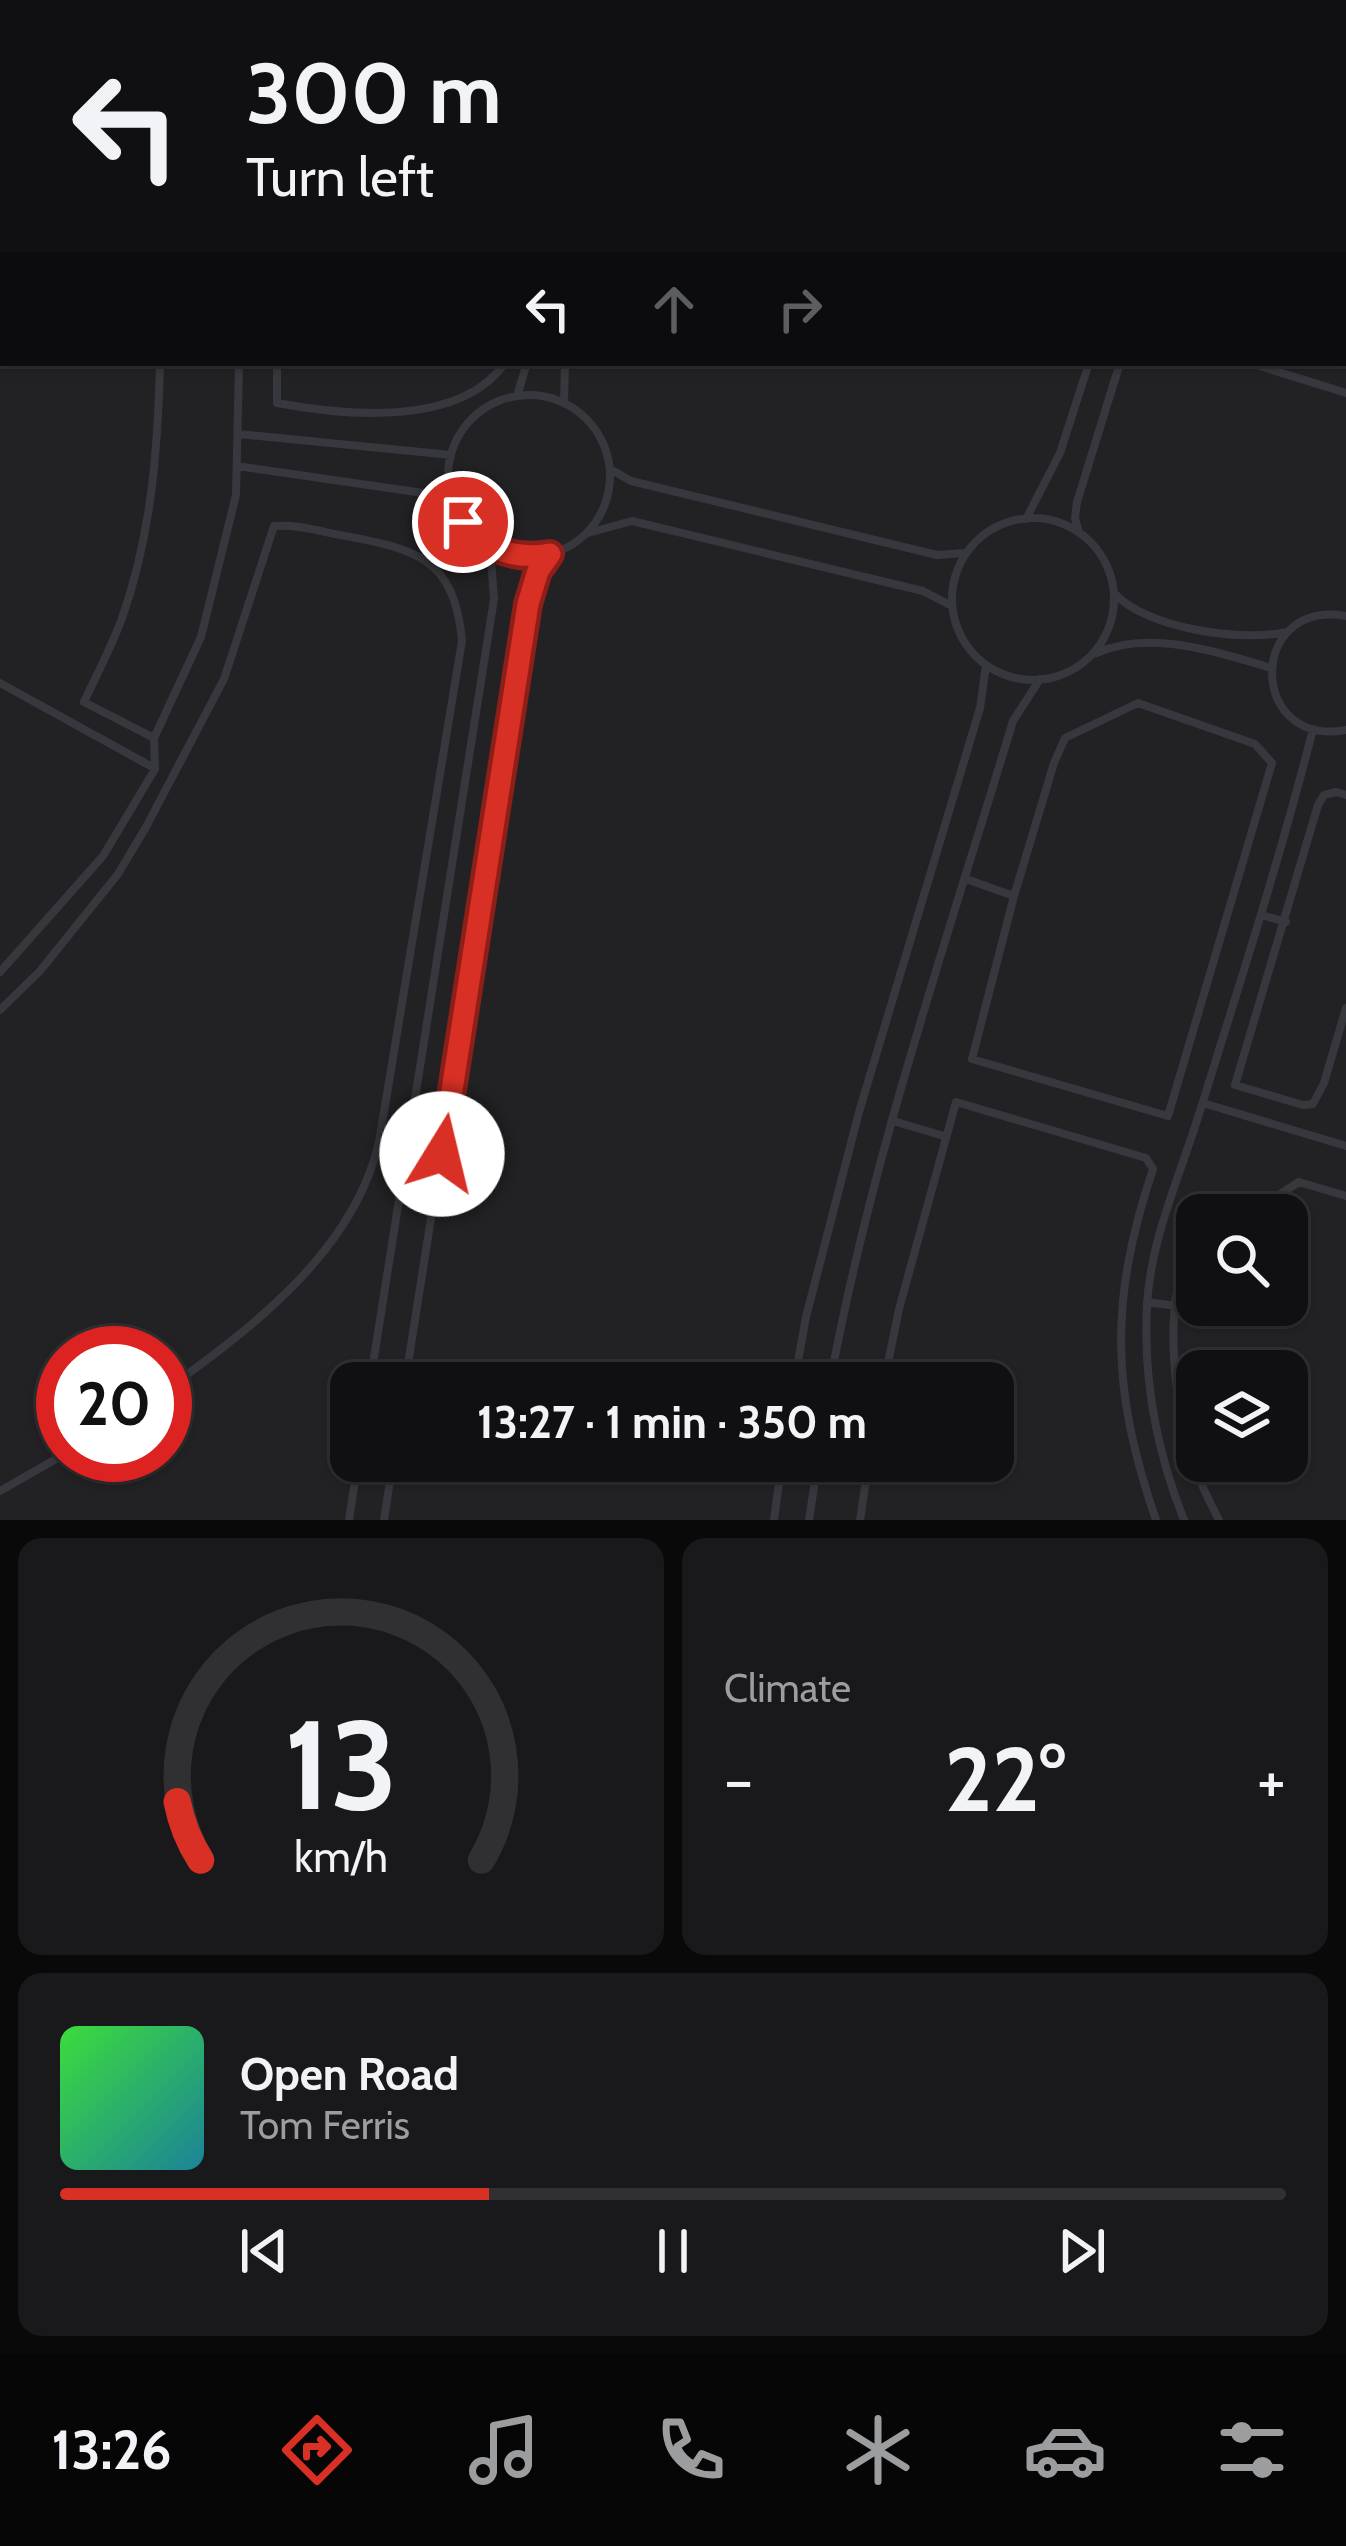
<!DOCTYPE html>
<html lang="en">
<head>
<meta charset="utf-8">
<style>
  body { margin:0; font-family:Cabin,sans-serif; background:#19191b; color:#f1f3f6; height:100vh; display:flex; flex-direction:column; font-size:45px; white-space:nowrap }
  * { box-sizing:border-box; margin:0 }
  p { font-size:39px; color:#9c9d9f }
  .icon { flex:none; width:66px; height:66px; fill:none; stroke:currentColor; stroke-width:2; stroke-linecap:round; stroke-linejoin:round }
  .map { position:relative; height:1520px; overflow:hidden }
  .side { display:flex; flex-direction:column; gap:18px; padding:18px; background:#09090a; flex:1 }
  .side>* { flex:none }
  .guide { position:absolute; left:0px; top:0px; width:1347px; height:366px; box-shadow:0 3px 9px #0004,0 0 0 3px #303032; background:#101012; color:#f1f3f6; overflow:hidden }
  .controls { position:absolute; left:1176px; top:1194px; display:grid; gap:24px }
  .controls a { display:grid; place-items:center; width:132px; height:132px; border-radius:24px; background:#101012; box-shadow:0 3px 9px #0004,0 0 0 3px #303032; font-size:60px }
  .speed { position:absolute; left:36px; top:1326px; display:flex; gap:24px; font-size:60px; font-weight:700; text-align:center }
  .speed>* { display:grid; place-content:center; width:156px; height:156px; border-radius:50%; background:#101012; box-shadow:0 3px 9px #0004,0 0 0 3px #303032; line-height:1 }
  .speed .limit { border:18px solid #d22; background:#fff; color:#111 }
  .pin { position:absolute; display:grid; place-items:center; width:102px; height:102px; color:#fff; margin:-51px; border:6px solid #fff; border-radius:50%; box-shadow:0 3px 12px #0007 }
  .me { position:absolute; width:132px; margin:-66px; rotate:9deg; stroke-linejoin:round; filter:drop-shadow(0 0 9px #0008) }
  .turn { display:flex; align-items:center; gap:42px; height:252px; padding:0 48px; font-size:54px }
  .turn .icon { width:156px; height:156px; stroke-width:2.5 }
  .turn b { display:block; font-size:84px; line-height:102px }
  .lanes { display:flex; align-items:center; height:114px; padding:0 48px; background:#0003; justify-content:center; gap:60px; direction:ltr }
  .lanes .off { opacity:.35 }
  .big { font-size:90px; font-weight:700; line-height:1.1 }
  .side .card { flex:1; display:flex; flex-direction:column; justify-content:center; gap:18px; min-width:0; padding:0 42px; border-radius:24px; background:#19191b }
  .side .dial { align-items:center; gap:0 }
  .dial svg { height:312px; overflow:visible; fill:none; stroke:#303032; stroke-width:7; stroke-linecap:round; text-anchor:middle }
  .dial text { fill:#f1f3f6; stroke:none }
  .song { display:flex; align-items:center; gap:36px }
  .cover { width:144px; height:144px; border-radius:18px; background:linear-gradient(135deg,hsl(120 70% 55%),hsl(190 70% 35%)) }
  .played { height:12px; border-radius:6px; background:linear-gradient(90deg,#d93025 35%,#303032 35%) }
  .keys { display:flex; justify-content:space-around; direction:ltr }
  .heat { display:flex; justify-content:space-between; align-items:center; font-size:66px; direction:ltr }
  .side .tiles { flex:1; display:grid; gap:18px; grid-template-columns:1fr 1fr }
  .card:last-child { grid-column:span 2 }
  .trip { position:absolute; left:330px; top:1362px; width:684px; height:120px; border-radius:24px; background:#101012; box-shadow:0 3px 9px #0004,0 0 0 3px #303032; font-weight:700; line-height:120px; text-align:center }
  .tab-bar { display:flex; height:192px; justify-content:space-around; align-items:center; background:#060607; color:#9c9d9f }
  .tab-bar .icon { width:84px; height:84px }
  .tab-bar .on { color:#d93025 }
  .tab-bar b { font-size:54px; color:#f1f3f6 }
  .map>svg:first-child { display:block }
</style>
</head>
<body>
<div class="map">
<svg width="1346" height="1520" viewBox="0 0 1346 1520">
  <rect width="100%" height="100%" fill="#161618"/>
  <!-- built -->
  <path fill="#222225" fill-rule="evenodd" d="M 0,0 L 1346,0 L 1346,1520 L 0,1520 ZM 3,3 L 1344,3 L 1344,363 L 3,363 ZM 1197,1215 L 1287,1215 L 1287,1305 L 1197,1305 ZM 63,1353 L 165,1353 L 165,1455 L 63,1455 ZM 1197,1371 L 1287,1371 L 1287,1461 L 1197,1461 ZM 351,1383 L 993,1383 L 993,1461 L 351,1461 Z"/>
  <g fill="none" stroke-linecap="round" stroke-linejoin="round">
    <!-- lane -->
    <path stroke="#37383d" stroke-width="8" d="M 165,0 L 166,3
      M 208,0 L 209,3
      M 482,0 L 483,3
      M 570,3 L 570,0
      M 606,3 L 606,0
      M 1219,3 L 1221,0
      M 1251,3 L 1252,0
      M 1310,3 L 1311,0
      M 277,363 L 277,403 C 346,416 460,427 505,363
      M 1250,363 L 1346,393
      M448 476a81 81 0 1 1 162 0a81 81 0 1 1-162 0Z
      M 517,396 L 527,363
      M 564,403 L 565,363
      M 238,434 L 451,455
      M 237,466 L 451,497
      M 610,469 L 631,481 L 937,555 L 965,553
      M952 599a81 81 0 1 1 162 0a81 81 0 1 1-162 0Z
      M 1026,519 L 1060,453 L 1089,363
      M 1079,532 L 1075,518 L 1077,502 L 1120,363
      M 588,533 L 632,521 L 923,591 L 952,606
      M 1114,593 C 1147,629 1241,642 1287,632
      M 1346,616 C 1247,599 1248,748 1346,730
      M 1097,653 C 1147,629 1220,652 1271,668
      M 0,683 L 154,768
      M 154,738 L 84,702 C 97,674 112,646 122,618 C 151,537 158,449 160,363
      M 1346,795 L 1336,792 L 1324,795 L 1318,805 L 1235,1085 L 1303,1105 L 1313,1104 L 1324,1083 L 1346,1008
      M 966,879 L 1014,896 L 1054,763 L 1065,738 L 1138,703 L 1255,744 L 1272,763 L 1168,1116 L 972,1059 L 1014,896
      M 1261,915 L 1286,922
      M 0,972 L 103,856 L 155,769 L 154,738 L 201,637 L 236,495 L 239,363
      M 0,1010 L 40,971 L 118,874 L 146,827 L 224,679 L 274,526 C 295,524 319,531 340,535 C 415,549 454,556 462,641 L 379,1142 C 354,1252 251,1328 165,1391
      M 1203,1103 L 1346,1146
      M 893,1121 L 944,1136
      M 1247,1215 L 1299,1182 L 1346,1196
      M 1197,1248 C 1159,1284 1175,1404 1189,1450 C 1196,1475 1207,1497 1219,1520
      M 1147,1302 L 1176,1306
      M 370,1383 L 494,599 L 490,546
      M 405,1383 L 528,604 L 538,571 L 550,554
      M 794,1383 L 806,1317 L 859,1112 L 980,708 L 986,665
      M 830,1383 C 871,1159 947,940 1013,721 L 1040,679
      M 884,1383 L 899,1309 L 956,1102 L 1146,1158 L 1153,1169 C 1109,1301 1111,1389 1156,1520
      M 0,1491 L 63,1455
      M 349,1520 L 358,1461
      M 384,1520 L 393,1461
      M 774,1520 L 782,1461
      M 809,1520 L 818,1461
      M 860,1520 L 869,1461
      M 1184,1520 C 1157,1452 1143,1380 1147,1306 C 1150,1240 1180,1176 1199,1114 C 1239,986 1280,859 1313,729"/>
  </g>
  <g fill="none" stroke-linecap="round" stroke-linejoin="round">
    <defs>
      <path id="route" d="M 442,1154 L 528,604 L 538,571 L 550,554 C 514,560 486,550 463,522"/>
    </defs>
    <!-- route casing -->
    <use href="#route" stroke="#8d1f18" stroke-width="30"/>
    <!-- route -->
    <use href="#route" stroke="#d93025" stroke-width="21"/>
  </g>
</svg>
<div class="controls">
<a><svg class="icon" aria-label="search" viewBox="0 0 24 24"><circle cx="10" cy="10" r="6"/><path d="M15 15l6 6"/></svg></a>
<a><svg class="icon" aria-label="layers" viewBox="0 0 24 24"><path d="M12 4l9 5-9 5-9-5zM3 14l9 5 9-5"/></svg></a>
</div>
<div class="speed"><div class="limit">20</div></div>
<div class="pin" style="left:463px;top:522px;background:#d93025"><svg class="icon" aria-label="arrive" viewBox="0 0 24 24"><path d="M6 21V4h12l-3 4 3 4H6"/></svg></div>
<svg class="me" style="left:442px;top:1154px" viewBox="-20 -20 40 40"><circle r="19" fill="#fff"/><path d="M0-13L10 11 0 6-10 11z" fill="#d93025"/></svg>
<div class="trip">13:27 · 1 min · 350 m</div>
<div class="guide">
<div class="turn"><svg class="icon" aria-label="left" viewBox="0 0 24 24"><path d="M17 20v-9H6M10 6l-5 5 5 5"/></svg><div><b>300 m</b>Turn left</div></div>
<div class="lanes"><svg class="icon" aria-label="left" viewBox="0 0 24 24"><path d="M17 20v-9H6M10 6l-5 5 5 5"/></svg><svg class="icon off" aria-label="ahead" viewBox="0 0 24 24"><path d="M12 20V5M6 11l6-6 6 6"/></svg><svg class="icon off" aria-label="right" viewBox="0 0 24 24"><path d="M7 20v-9h11M14 6l5 5-5 5"/></svg></div>
</div>
</div>
<section class="side">
<div class="tiles">
<div class="card dial"><svg viewBox="0 0 100 80">
<path d="M14 69A42 42 0 1 1 86 69"/>
<path d="M14 69A42 42 0 0 1 8 54" stroke="#d93025"/>
<text x="50" y="56" font-size="32" font-weight="700">13</text>
<text x="50" y="72" font-size="11">km/h</text>
</svg></div>
<div class="card"><p>Climate</p>
<div class="heat"><a>−</a><b class="big">22°</b><a>+</a></div>
</div>
<div class="card">
<div class="song"><i class="cover"></i><div><b>Open Road</b><p>Tom Ferris</p></div></div>
<div class="played"></div>
<div class="keys"><svg class="icon" aria-label="previous" viewBox="0 0 24 24"><path d="M18 5L8 12l10 7zM5 5v14"/></svg><svg class="icon" aria-label="pause" viewBox="0 0 24 24"><path d="M8 5v14M16 5v14"/></svg><svg class="icon" aria-label="next" viewBox="0 0 24 24"><path d="M6 5l10 7-10 7zM19 5v14"/></svg></div>
</div>
</div>
</section>
<nav class="tab-bar">
<b>13:26</b>
<svg class="icon on" aria-label="directions" viewBox="0 0 24 24"><path d="M12 3l9 9-9 9-9-9zM9 14v-3h6M13 9l2 2-2 2"/></svg>
<svg class="icon" aria-label="music" viewBox="0 0 24 24"><path d="M9 18V5l10-2v13"/><circle cx="6" cy="18" r="3"/><circle cx="16" cy="16" r="3"/></svg>
<svg class="icon" aria-label="phone" viewBox="0 0 24 24"><path d="M5 4h4l2 5-3 2q2 4 5 5l2-3 5 2v4C11 20 4 13 5 4z"/></svg>
<svg class="icon" aria-label="climate" viewBox="0 0 24 24"><path d="M12 3v18M4 7l16 10M4 17L20 7"/></svg>
<svg class="icon" aria-label="car" viewBox="0 0 24 24"><path d="M5 17H2v-5l4-1 3-4h7l3 4 3 1v5h-3M9 17h6M6 11h13"/><circle cx="7" cy="17" r="2"/><circle cx="17" cy="17" r="2"/></svg>
<svg class="icon" aria-label="filters" viewBox="0 0 24 24"><path d="M4 7h16M4 17h16"/><circle cx="9" cy="7" r="2"/><circle cx="15" cy="17" r="2"/></svg>
</nav>
</body>
</html>
